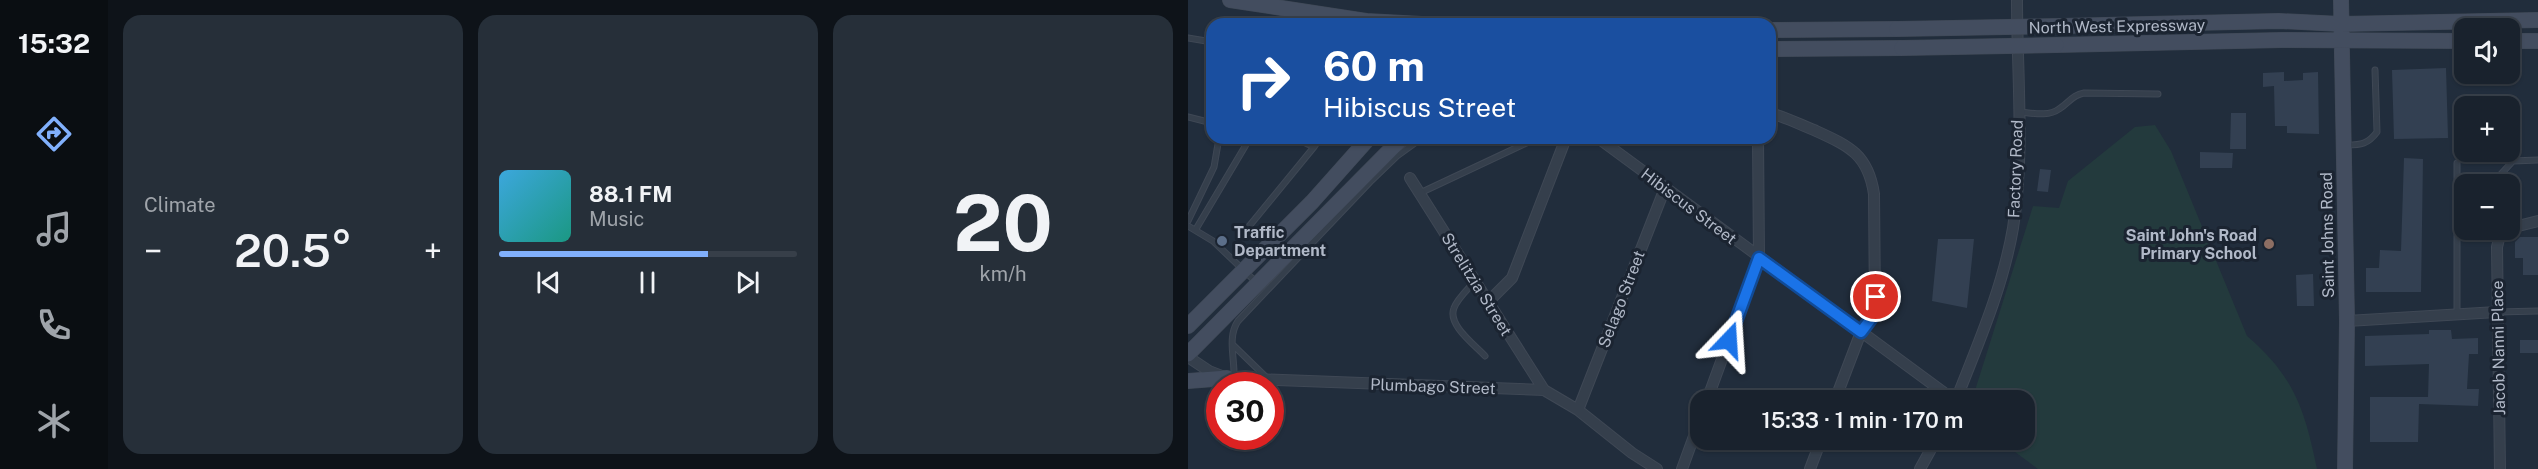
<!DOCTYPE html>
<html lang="en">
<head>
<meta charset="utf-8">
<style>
  body { margin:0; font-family:"Public Sans",sans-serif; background:#262f39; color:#f1f3f6; height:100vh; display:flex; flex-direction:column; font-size:22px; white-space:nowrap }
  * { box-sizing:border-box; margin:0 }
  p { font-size:20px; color:#9fa4aa }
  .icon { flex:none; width:33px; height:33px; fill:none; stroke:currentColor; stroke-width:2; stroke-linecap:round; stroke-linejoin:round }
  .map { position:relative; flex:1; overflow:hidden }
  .side { display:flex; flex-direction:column; gap:15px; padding:15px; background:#0e1319; width:1080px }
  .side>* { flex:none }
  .hud { position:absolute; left:18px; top:18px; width:570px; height:126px; border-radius:18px; box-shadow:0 2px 4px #0004,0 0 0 2px #373f49; background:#1a4fa0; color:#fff; overflow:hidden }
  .controls { position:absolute; left:1266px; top:18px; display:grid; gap:12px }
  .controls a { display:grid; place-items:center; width:66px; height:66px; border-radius:12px; background:#19222d; box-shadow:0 2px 4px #0004,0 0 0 2px #373f49; font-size:30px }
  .speed { position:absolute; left:18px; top:372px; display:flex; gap:12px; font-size:30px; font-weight:700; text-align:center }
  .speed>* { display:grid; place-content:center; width:78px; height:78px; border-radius:50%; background:#19222d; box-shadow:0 2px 4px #0004,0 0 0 2px #373f49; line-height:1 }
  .speed .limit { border:9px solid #d22; background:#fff; color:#111 }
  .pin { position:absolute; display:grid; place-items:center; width:51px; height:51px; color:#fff; margin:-26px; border:3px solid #fff; border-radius:50%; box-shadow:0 2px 6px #0007 }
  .me { position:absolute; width:66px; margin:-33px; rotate:20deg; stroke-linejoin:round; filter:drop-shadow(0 0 4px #0008) }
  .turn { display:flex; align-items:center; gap:21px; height:126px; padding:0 18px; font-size:27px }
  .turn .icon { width:78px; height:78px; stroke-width:2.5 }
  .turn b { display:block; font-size:42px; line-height:51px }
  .big { font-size:45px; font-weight:600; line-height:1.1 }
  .side .widget { flex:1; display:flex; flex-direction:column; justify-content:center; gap:9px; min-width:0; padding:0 21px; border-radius:18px; background:#262f39 }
  .side .dial { align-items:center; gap:0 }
  .dial b { font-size:78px; line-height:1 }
  .song { display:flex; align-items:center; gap:18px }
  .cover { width:72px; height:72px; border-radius:9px; background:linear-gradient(135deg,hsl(200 70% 55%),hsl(170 70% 35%)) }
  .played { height:6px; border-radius:3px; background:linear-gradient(90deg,#81b0fc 70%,#373f49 70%) }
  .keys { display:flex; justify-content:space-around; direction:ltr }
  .heat { display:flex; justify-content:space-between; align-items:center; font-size:33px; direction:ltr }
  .side .tiles { flex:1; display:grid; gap:15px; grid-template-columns:repeat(3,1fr) }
  .trip { position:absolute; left:502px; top:390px; width:345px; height:60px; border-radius:18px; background:#19222d; box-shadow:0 2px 4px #0004,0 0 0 2px #373f49; font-weight:600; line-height:60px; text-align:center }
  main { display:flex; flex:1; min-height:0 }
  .tab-bar { display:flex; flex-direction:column; width:108px; justify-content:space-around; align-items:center; background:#0a0e12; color:#9fa4aa }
  .tab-bar .icon { width:42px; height:42px }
  .tab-bar .on { color:#81b0fc }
  .tab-bar b { font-size:27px; color:#f1f3f6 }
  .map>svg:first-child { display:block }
</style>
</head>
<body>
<main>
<nav class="tab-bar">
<b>15:32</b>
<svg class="icon on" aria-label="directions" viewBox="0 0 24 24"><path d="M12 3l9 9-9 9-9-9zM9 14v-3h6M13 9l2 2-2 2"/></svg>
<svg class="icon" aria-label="music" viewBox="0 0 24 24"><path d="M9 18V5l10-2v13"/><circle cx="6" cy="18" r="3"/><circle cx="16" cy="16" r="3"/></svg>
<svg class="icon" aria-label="phone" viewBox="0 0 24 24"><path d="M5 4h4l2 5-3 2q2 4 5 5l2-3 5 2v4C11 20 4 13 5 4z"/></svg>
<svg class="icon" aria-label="climate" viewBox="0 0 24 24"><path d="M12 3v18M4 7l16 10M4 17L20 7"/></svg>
</nav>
<section class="side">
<div class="tiles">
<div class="widget"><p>Climate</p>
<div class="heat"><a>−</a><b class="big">20.5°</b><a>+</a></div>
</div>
<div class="widget">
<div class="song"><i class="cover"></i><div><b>88.1 FM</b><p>Music</p></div></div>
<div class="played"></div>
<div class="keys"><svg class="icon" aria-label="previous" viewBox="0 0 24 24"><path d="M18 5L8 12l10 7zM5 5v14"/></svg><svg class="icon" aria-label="pause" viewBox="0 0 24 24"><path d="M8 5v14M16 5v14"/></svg><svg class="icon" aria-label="next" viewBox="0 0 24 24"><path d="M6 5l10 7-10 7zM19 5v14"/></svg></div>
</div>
<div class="widget dial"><b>20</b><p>km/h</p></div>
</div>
</section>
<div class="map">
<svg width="1350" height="469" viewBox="0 0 1350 469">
  <rect width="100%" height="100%" fill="#212d3c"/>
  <!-- green -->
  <path fill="#233a3d" d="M 967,125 L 983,151 L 1059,336 C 1106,376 1117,410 1129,469 L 850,469 L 811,440 L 837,440 L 837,400 L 784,400 L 845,206 L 871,208 L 880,181 L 947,127 Z"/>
  <!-- building -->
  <path fill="#334052" d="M 1258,68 L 1260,138 L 1206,139 L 1204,70 Z
    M 1096,72 L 1096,81 L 1115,80 L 1115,73 L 1130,72 L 1131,134 L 1099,133 L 1099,126 L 1087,126 L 1086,86 L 1075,87 L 1075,73 Z
    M 1043,113 L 1058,113 L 1058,149 L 1042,149 Z
    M 1012,152 L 1045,153 L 1044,168 L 1012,168 Z
    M 1216,158 L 1235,159 L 1233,292 L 1178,292 L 1178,268 L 1191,268 L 1192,250 L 1213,251 Z
    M 852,169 L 863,170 L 860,192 L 849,191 Z
    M 1332,237 L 1350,237 L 1350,275 L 1335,275 L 1335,258 L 1327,258 L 1327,242 Z
    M 750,239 L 786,239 L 779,308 L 744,301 Z
    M 1125,274 L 1126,306 L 1109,306 L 1108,275 Z
    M 1241,330 L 1263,330 L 1264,339 L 1290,338 L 1290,354 L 1281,354 L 1279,389 L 1291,389 L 1290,406 L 1231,404 L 1230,442 L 1182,442 L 1182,397 L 1240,397 L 1241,364 L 1177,366 L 1177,336 L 1241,334 Z
    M 1332,340 L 1350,340 L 1350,353 L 1332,353 Z"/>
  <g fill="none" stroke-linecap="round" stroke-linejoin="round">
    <defs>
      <path id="lane" d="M 0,38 L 24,42
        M 831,112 C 844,113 860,117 871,109 C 881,103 884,95 896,93 L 970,94
        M 0,117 L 24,123
        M 1159,145 C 1173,145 1180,144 1189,132 L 1187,70
        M 126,147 L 132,138
        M 1269,163 L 1269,314
        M 1313,184 L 1313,174 L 1325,161 L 1350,160
        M 232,193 L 349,138
        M 0,221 L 26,167 L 31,138
        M 0,226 L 25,241 L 68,282
        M 8,229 L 62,138
        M 58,230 L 126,147 L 107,138
        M 287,281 C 280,289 269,299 266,308 C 259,325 287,345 297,356
        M 1310,312 L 1350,311
        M 45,345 L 79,378
        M 46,378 C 47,359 39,337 50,321 L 182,182 L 209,156 L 234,138"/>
      <path id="street" d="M 582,113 C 597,117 611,124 626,130 C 661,146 680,154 686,194 L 687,308 L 685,316 L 673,332 L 647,400
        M 410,138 L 766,400
        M 222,178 L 356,390
        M 1322,228 L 1350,221
        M 300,302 L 324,278 L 378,138
        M 1159,321 L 1309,312
        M 0,357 L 21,371 L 39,378 L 356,390 L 390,410 L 444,453 L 469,469
        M 519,400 L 571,258 L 570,138
        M 768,400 C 790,344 815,287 825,228 C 837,153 829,75 829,0
        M 390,410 L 477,188
        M 494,469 L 513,417
        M 622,469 L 633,440
        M 732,469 L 748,440
        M 1312,469 L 1309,247 L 1311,239 L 1319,230"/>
      <path id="secondary" d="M 42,0 L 178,21 L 185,24
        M 1153,0 L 1159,321 L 1157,469
        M 178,21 L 234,24
        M 873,26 L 1091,21 L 1153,24 L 1350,20
        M 582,30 L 709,29
        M 1322,41 L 1350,41
        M 868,45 L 1094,40 L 1276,41
        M 582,49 L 714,48
        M 0,326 L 124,202 L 181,138
        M 0,354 L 214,138
        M 0,381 L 39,378"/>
    </defs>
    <!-- lane casing -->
    <use href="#lane" stroke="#3f4855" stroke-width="7"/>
    <!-- street casing -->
    <use href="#street" stroke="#3f4855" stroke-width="12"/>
    <!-- secondary casing -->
    <use href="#secondary" stroke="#3f4855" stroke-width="16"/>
    <!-- lane -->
    <use href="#lane" stroke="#353f4c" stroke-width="5"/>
    <!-- street -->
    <use href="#street" stroke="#353f4c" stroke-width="10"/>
    <!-- secondary -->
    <use href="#secondary" stroke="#434d5f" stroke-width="15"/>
    <defs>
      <path id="secondary-bridge" d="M 709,29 L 873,26
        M 714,48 L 868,45"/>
    </defs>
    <!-- secondary-bridge casing -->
    <use href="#secondary-bridge" stroke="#3f4855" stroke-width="16" stroke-linecap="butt"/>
    <!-- secondary-bridge -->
    <use href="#secondary-bridge" stroke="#434d5f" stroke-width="15"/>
  </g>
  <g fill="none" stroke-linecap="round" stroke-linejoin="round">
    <defs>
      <path id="route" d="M 541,340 L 571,258 L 673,332 L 685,316 L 688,297"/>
    </defs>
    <!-- route casing -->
    <use href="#route" stroke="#114b97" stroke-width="15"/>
    <!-- route -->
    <use href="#route" stroke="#1a73e8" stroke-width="10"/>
  </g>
  <!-- markers -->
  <circle fill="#5c6f8a" stroke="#1b2431" stroke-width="2" cx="34" cy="241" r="6"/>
  <circle fill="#8d6e63" stroke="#1b2431" stroke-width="2" cx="1081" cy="244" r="6"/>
  <g text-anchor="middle" stroke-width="6" stroke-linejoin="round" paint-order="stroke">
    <!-- street labels -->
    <g font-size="16" fill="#b1b9c8" stroke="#1b2431">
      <text transform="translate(929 26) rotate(-1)" y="6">North West Expressway</text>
      <text transform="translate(827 169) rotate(-88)" y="6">Factory Road</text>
      <text transform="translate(501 206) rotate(37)" y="6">Hibiscus Street</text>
      <text transform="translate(1139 235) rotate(-91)" y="6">Saint Johns Road</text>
      <text transform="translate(289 284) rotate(58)" y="6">Strelitzia Street</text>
      <text transform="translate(433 299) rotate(-69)" y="6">Selago Street</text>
      <text transform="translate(1310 348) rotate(-91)" y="6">Jacob Nanni Place</text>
      <text transform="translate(245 386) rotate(2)" y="6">Plumbago Street</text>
    </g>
    <!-- poi labels -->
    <g font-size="16" font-weight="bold" fill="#b1b9c8" stroke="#1b2431" text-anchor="start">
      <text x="46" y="238">Traffic<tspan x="46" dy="18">Department</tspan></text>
      <text x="1069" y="241" text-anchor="end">Saint John's Road<tspan x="1069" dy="18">Primary School</tspan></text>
    </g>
  </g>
</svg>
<div class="controls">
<a><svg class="icon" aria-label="sound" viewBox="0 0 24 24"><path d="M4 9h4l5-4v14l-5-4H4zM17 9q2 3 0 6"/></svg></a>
<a>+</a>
<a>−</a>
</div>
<div class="speed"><div class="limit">30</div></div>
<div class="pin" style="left:688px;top:297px;background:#d93025"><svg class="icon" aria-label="arrive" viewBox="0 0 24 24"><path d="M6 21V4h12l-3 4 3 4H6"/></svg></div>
<svg class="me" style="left:541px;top:340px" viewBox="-20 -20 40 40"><path d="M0-17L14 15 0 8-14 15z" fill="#1a73e8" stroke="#fff" stroke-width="4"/></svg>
<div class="trip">15:33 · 1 min · 170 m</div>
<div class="hud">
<div class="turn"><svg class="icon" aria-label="right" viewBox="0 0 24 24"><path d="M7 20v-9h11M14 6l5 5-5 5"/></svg><div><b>60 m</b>Hibiscus Street</div></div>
</div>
</div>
</main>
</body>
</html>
